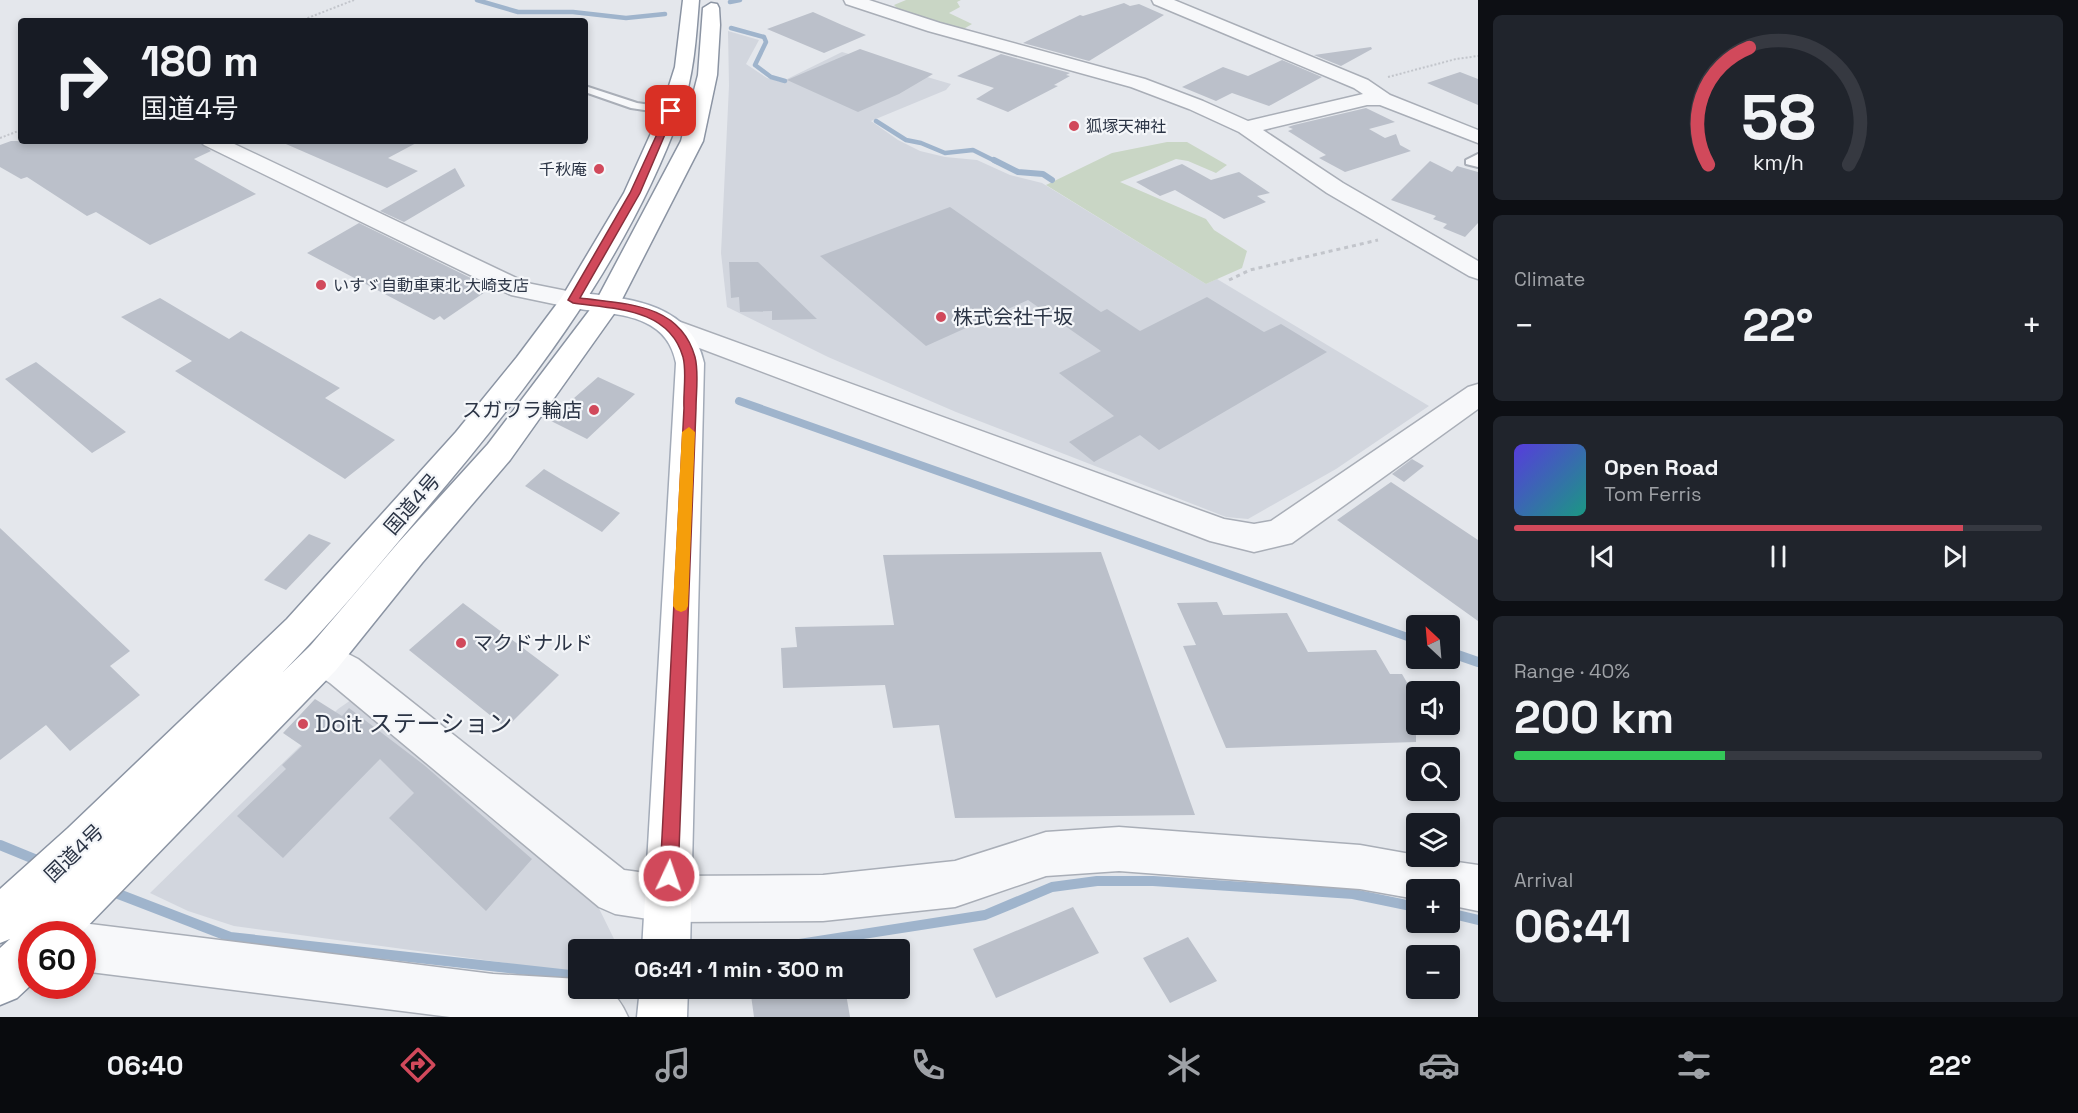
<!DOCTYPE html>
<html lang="en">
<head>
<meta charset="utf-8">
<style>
  body { margin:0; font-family:"Space Grotesk","Noto Sans JP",sans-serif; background:#20242c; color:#f1f3f6; height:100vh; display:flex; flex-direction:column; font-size:22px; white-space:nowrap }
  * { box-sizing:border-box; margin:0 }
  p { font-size:20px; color:#9ea1a6 }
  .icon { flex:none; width:33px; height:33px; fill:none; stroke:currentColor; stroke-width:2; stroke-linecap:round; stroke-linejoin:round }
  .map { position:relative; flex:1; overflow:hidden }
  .panel { display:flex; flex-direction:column; gap:15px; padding:15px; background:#0d0f14; width:600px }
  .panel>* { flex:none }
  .top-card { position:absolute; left:18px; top:18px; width:570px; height:126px; border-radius:6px; box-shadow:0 3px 9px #0003; background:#171b24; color:#f1f3f6; overflow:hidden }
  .needle { width:39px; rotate:334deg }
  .fabs { position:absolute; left:1406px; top:615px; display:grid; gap:12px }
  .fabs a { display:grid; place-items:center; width:54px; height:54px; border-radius:6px; background:#171b24; box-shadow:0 3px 9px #0003; font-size:30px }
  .speed { position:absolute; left:18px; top:921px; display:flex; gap:12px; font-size:30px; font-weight:700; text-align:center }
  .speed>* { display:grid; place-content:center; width:78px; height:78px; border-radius:50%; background:#171b24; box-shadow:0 3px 9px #0003; line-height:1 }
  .speed .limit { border:9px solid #d22; background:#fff; color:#111 }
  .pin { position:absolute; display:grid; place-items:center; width:51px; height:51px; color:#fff; margin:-26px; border-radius:12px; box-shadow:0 3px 9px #0006 }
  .me { position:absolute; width:66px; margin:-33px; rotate:3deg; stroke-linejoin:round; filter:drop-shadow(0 0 4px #0008) }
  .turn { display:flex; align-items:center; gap:21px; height:126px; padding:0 24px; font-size:27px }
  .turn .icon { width:78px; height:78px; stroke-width:2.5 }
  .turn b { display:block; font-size:42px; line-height:51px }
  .big { font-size:45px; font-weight:700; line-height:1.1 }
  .panel .widget { flex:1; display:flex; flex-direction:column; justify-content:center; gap:9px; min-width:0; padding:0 21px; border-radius:9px; background:#20242c }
  .panel .dial { align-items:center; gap:0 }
  .dial svg { height:156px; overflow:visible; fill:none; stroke:#363941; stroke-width:7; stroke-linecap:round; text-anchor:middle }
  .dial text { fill:#f1f3f6; stroke:none }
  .song { display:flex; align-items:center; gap:18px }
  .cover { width:72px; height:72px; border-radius:9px; background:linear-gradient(135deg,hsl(250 70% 55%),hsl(170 70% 35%)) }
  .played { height:6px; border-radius:3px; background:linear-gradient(90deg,#d1495b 85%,#363941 85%) }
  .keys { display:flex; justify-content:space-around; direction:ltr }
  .heat { display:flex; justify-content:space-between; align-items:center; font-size:33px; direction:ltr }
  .charge { height:9px; border-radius:4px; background:linear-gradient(90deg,#34c759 40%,#363941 0) }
  .trip { position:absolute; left:568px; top:939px; width:342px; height:60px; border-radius:6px; background:#171b24; box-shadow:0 3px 9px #0003; font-weight:700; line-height:60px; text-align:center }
  .dock { display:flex; height:96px; justify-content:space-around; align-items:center; background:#090b0e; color:#9ea1a6 }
  .dock .icon { width:42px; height:42px }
  .dock .active { color:#d1495b }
  .dock b { font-size:27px; color:#f1f3f6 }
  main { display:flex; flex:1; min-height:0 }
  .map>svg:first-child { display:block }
</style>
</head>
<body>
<main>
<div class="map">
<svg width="1478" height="1017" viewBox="0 0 1478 1017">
  <rect width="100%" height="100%" fill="#e4e7ec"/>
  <!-- built -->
  <path fill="#d2d6de" d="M 728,31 L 759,40 L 746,64 L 767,78 L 781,82 L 842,52 L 951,84 L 946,90 L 871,121 L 898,140 L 920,151 L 945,157 L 977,160 L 1010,175 L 1042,183 L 1206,284 L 1217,279 L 1429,406 L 1336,469 L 1248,519 L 1226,517 L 956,412 L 828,357 L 727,307 L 721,253 L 729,86 Z
    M 351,700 L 587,884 L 615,941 L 612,949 L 579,950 L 579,973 L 234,926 L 188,911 L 150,893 L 338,709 Z"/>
  <!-- green -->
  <path fill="#c9d6c5" d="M 906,0 L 961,0 L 957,2 L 960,7 L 949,13 L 972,24 L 960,31 L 901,12 L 894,5 Z
    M 1167,142 L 1187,142 L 1227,165 L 1216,173 L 1188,161 L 1176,159 L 1120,182 L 1206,219 L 1214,230 L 1247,251 L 1242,268 L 1206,284 L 1046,185 L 1112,153 Z"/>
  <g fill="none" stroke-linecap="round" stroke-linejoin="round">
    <!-- stream-far3 -->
    <path stroke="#9fb4cc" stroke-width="4.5" d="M 477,0 L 518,12 L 573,12 L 626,18 L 665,14
      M 730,2 L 740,0
      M 731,28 L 764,37 L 766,42 L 755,65 L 771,77 L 785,81
      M 876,121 L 906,140 L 921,143 L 945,153 L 973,150 L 997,162"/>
    <!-- stream-far2 -->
    <path stroke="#9fb4cc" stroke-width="6" d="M 994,160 L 1018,172 L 1043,174 L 1052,180"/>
    <!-- stream-far1 -->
    <path stroke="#9fb4cc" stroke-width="8" d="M 739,401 L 1416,640"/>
    <!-- stream -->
    <path stroke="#9fb4cc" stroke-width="10" d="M 1449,652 L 1478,662
      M 0,845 L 44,863
      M 108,890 L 230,937 L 579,976
      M 1449,913 L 1478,920
      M 760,950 L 985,915 L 1052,887 L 1097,881 L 1153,881 L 1353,894 L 1416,907"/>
  </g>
  <!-- building -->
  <path fill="#bbc0ca" d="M 1124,3 L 1130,6 L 1139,4 L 1164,15 L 1089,61 L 1023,43 L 1080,15 L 1083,16 Z
    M 813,12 L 842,25 L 866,35 L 824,53 L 767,29 Z
    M 1371,47 L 1372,49 L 1341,66 L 1314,55 Z
    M 860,49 L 933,74 L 899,94 L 858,112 L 787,80 Z
    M 1001,54 L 1070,73 L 1066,75 L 1070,76 L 1054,85 L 1058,86 L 1008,112 L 976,99 L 994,88 L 957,76 Z
    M 1282,60 L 1322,77 L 1269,106 L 1232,93 L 1216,101 L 1182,87 L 1223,67 L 1248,76 Z
    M 1460,72 L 1478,79 L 1478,105 L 1427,83 Z
    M 1366,108 L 1395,122 L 1369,129 L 1385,138 L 1396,134 L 1400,145 L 1411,151 L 1345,172 L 1319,158 L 1326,155 L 1288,131 L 1293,129 L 1288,127 L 1294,125 Z
    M 11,141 L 198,141 L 211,151 L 194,159 L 256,194 L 150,245 L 96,212 L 87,216 L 27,177 L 21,179 L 0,167 L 0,145 Z
    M 279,141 L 420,141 L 388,158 L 418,171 L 387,188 Z
    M 1430,161 L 1452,172 L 1457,166 L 1478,172 L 1478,223 L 1465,237 L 1443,228 L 1447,224 L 1433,219 L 1436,216 L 1391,200 Z
    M 1182,164 L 1211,180 L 1239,172 L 1270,193 L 1257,196 L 1266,202 L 1224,219 L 1175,190 L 1160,196 L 1136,182 Z
    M 455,168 L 465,186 L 404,222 L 380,211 Z
    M 950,207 L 1101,312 L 1107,309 L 1140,331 L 1207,297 L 1264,332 L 1281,324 L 1327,352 L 1159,450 L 1140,435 L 1094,462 L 1069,442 L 1114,416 L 1059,373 L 1101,351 L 1028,300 L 926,346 L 820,256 Z
    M 359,223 L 491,288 L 444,320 L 440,316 L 434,320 L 307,253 Z
    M 729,262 L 758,262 L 817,319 L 772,320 L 772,311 L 740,312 L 739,297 L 731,298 Z
    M 160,298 L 229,339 L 241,331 L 340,388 L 325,398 L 395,440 L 345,479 L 175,371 L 192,361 L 121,317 Z
    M 36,362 L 126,432 L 92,453 L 5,379 Z
    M 598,377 L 635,394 L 587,439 L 549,420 Z
    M 1412,459 L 1424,466 L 1404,482 L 1392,474 Z
    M 544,469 L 564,481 L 620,513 L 602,532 L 525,486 Z
    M 1391,482 L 1478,540 L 1478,621 L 1337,520 Z
    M 0,528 L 130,651 L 110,666 L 140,695 L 70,751 L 46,725 L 0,760 Z
    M 309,534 L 331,543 L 286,590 L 264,580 Z
    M 1101,552 L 1195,815 L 955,818 L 939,725 L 893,728 L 885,685 L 783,688 L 781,648 L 797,647 L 795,627 L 894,625 L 883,555 Z
    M 1217,602 L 1223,615 L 1287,613 L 1308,652 L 1376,650 L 1390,674 L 1402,674 L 1416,698 L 1416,742 L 1226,748 L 1183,646 L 1196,645 L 1177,603 Z
    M 463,603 L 559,675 L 506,728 L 409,650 Z
    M 315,699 L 342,716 L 349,708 L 424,765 L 532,859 L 486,911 L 389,818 L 414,793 L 380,759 L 283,858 L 237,816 L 286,769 L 282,765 L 302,746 L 283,733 Z
    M 1073,907 L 1099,953 L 996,998 L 973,949 Z
    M 1188,937 L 1217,981 L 1170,1003 L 1143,958 Z
    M 750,988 L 845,988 L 850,1017 L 754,1017 Z"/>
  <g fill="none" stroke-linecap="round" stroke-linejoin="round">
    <defs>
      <path id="service" d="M 585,86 L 637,103 L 671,108 L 676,111 L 671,114 L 631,108 L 585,92 Z
        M 1478,154 L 1478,167 L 1466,164 L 1466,160 Z"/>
      <path id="minor" d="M 844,0 L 869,0 L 940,23 L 1145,79 L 1203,101 L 1248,121 L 1363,94 L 1354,88 L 1154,4 L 1152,0 L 1174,0 L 1368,80 L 1390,95 L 1478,130 L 1478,143 L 1380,105 L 1367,105 L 1263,130 L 1343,183 L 1478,261 L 1478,279 L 1469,276 L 1327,193 L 1239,132 L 1189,109 L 1131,87 L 928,31 L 846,4 Z
        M 200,141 L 228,141 L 527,283 L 582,294 L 586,300 L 582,306 L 573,308 L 511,295 L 204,145 Z
        M 675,320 L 1224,519 L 1254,524 L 1271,521 L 1468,387 L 1478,384 L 1478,409 L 1292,543 L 1254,552 L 1210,541 L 665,335 L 661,329 L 665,323 Z
        M 323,641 L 358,659 L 624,870 L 668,876 L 823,875 L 955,861 L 1046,832 L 1119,827 L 1360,845 L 1416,855 L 1416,856 L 1478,865 L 1478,911 L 1449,905 L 1449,890 L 1416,890 L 1416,899 L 1360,889 L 1119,871 L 1046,876 L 955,907 L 823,921 L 668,922 L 615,914 L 599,907 L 330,683 L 310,670 L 304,658 L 310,646 Z
        M 82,923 L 493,974 L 579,979 L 579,988 C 607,988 616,990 628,1017 L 450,1017 L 82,971 L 82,934 L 64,934 L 65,930 Z"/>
      <path id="primary" d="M 573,292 C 624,298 691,301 704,363 L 690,950 L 642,950 L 676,363 C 666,308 605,316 564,306 L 560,300 L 564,294 Z
        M 640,988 L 688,988 L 687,1017 L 637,1017 Z"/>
      <path id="trunk" d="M 683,0 L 699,0 C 696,38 694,75 681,112 C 625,267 521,398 415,522 C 372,573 330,624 283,672 L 310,646 L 398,543 L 488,444 L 595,303 L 681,141 L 698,75 L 703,8 L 711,3 L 717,4 L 719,8 L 720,25 L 717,75 L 703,141 L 616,311 L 510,460 L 422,563 L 336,670 L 80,934 L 32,934 L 32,984 L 17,998 L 0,1005 L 0,948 L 10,939 L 0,943 L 0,889 L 68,828 L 287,619 L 456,432 L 517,357 L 562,297 L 624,193 L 661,111 L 675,67 Z"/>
    </defs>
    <!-- service casing -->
    <use href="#service" stroke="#a9aeb7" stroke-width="4"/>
    <!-- minor casing -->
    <use href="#minor" stroke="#a9aeb7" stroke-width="3"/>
    <!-- primary casing -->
    <use href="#primary" stroke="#a3abb8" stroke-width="3"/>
    <!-- trunk casing -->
    <use href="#trunk" stroke="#8b94a3" stroke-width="3"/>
    <!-- path-far1 -->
    <path stroke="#c2c5cb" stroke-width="2" stroke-dasharray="2 2" stroke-linecap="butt" d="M 300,21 L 354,0
      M 1388,77 L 1456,59 L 1478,56
      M 0,138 L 21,130"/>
    <!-- path -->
    <path stroke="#c2c5cb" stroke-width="3" stroke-dasharray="4 4" stroke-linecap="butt" d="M 1229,280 L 1250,270 L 1378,240"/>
    <!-- service -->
    <use href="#service" fill="#f7f8fa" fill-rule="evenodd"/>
    <!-- minor -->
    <use href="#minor" fill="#f7f8fa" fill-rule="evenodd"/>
    <!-- primary -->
    <use href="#primary" fill="#fff" fill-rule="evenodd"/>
    <!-- trunk -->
    <use href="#trunk" fill="#fff" fill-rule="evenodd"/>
  </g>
  <!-- route -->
  <path fill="#d1495b" stroke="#882f3b" stroke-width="1.5" d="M 668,110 L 675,111 L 640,193 L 580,298 C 625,304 680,303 695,357 C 699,372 696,393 696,408 L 678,876 L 675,883 L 669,885 L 662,883 L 660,876 L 684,408 C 683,393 687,372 683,357 C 669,308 615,309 573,303 L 568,300 L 630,193 Z"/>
  <!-- slow -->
  <path fill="#f59e0b" d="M 689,427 L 695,432 L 688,606 L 686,610 L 681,612 L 676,610 L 673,606 L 682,432 Z"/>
  <!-- markers -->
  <g fill="#d1495b" stroke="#f4f6f9" stroke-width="2">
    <circle cx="1074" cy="126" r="6"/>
    <circle cx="599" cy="169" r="6"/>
    <circle cx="321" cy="285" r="6"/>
    <circle cx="941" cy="317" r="6"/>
    <circle cx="594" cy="410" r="6"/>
    <circle cx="461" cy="643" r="6"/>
    <circle cx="303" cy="724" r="6"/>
  </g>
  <g text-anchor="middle" stroke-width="4.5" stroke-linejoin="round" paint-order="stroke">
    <!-- far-poi labels -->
    <g font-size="16" fill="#2b3445" stroke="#f4f6f9" text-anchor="start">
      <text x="1086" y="132">狐塚天神社</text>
      <text x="587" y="175" text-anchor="end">千秋庵</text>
      <text x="333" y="291">いすゞ自動車東北 大崎支店</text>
    </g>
    <!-- poi labels -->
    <g font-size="20" fill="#2b3445" stroke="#f4f6f9" text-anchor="start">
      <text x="953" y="324">株式会社千坂</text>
      <text x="582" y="417" text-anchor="end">スガワラ輪店</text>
      <text x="473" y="650">マクドナルド</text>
    </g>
    <!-- street labels -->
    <g font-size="20" fill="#2b3445" stroke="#f4f6f9">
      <text transform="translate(412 504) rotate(-49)" y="7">国道4号</text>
      <text transform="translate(74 853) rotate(-44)" y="7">国道4号</text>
    </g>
    <!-- near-poi labels -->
    <g font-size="24" fill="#2b3445" stroke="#f4f6f9" text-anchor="start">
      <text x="315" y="732">Doit ステーション</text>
    </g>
  </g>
</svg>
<div class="fabs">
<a><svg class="needle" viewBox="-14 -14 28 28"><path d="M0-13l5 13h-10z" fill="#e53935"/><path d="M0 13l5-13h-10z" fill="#9ea1a6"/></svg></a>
<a><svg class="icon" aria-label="sound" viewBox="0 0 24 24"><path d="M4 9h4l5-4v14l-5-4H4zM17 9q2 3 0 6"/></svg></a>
<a><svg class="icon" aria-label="search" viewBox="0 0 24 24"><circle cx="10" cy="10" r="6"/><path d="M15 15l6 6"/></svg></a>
<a><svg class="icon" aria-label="layers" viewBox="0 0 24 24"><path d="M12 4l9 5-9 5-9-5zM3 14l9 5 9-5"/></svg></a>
<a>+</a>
<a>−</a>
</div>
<div class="speed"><div class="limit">60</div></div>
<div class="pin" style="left:671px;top:111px;background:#d93025"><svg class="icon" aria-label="arrive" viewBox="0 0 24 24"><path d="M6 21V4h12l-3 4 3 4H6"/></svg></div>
<svg class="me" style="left:669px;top:876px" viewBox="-20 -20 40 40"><circle r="17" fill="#d1495b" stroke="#fff" stroke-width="3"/><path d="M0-11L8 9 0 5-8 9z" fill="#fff"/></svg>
<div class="trip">06:41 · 1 min · 300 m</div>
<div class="top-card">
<div class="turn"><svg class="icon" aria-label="right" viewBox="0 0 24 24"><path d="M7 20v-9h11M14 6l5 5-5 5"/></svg><div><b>180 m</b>国道4号</div></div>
</div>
</div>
<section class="panel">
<div class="widget dial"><svg viewBox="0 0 100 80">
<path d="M14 69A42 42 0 1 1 86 69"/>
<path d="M14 69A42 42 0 0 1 35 9" stroke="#d1495b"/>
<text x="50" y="56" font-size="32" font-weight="700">58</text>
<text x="50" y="72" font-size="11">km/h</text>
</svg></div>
<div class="widget"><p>Climate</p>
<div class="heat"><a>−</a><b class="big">22°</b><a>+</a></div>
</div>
<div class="widget">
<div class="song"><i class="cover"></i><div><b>Open Road</b><p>Tom Ferris</p></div></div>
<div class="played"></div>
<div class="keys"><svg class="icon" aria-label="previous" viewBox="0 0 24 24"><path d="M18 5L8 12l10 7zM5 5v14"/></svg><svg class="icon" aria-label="pause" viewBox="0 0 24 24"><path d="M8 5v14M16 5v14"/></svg><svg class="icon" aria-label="next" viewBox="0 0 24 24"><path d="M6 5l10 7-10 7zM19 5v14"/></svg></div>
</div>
<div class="widget"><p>Range · 40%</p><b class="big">200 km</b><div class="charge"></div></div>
<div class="widget"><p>Arrival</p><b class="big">06:41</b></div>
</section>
</main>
<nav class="dock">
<b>06:40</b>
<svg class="icon active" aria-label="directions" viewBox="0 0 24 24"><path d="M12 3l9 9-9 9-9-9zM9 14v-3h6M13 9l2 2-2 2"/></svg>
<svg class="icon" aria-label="music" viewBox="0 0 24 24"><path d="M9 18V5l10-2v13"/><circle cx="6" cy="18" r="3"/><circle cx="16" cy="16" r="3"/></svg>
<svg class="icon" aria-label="phone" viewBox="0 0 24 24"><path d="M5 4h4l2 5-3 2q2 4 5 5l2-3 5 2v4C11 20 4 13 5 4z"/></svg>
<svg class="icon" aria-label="climate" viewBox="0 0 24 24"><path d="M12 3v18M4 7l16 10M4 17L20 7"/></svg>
<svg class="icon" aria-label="car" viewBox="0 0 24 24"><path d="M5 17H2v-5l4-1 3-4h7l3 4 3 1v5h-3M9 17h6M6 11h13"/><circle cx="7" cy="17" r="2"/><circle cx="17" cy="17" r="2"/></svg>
<svg class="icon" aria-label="filters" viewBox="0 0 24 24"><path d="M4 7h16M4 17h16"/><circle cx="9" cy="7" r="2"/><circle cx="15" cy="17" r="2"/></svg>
<b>22°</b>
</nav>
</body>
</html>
